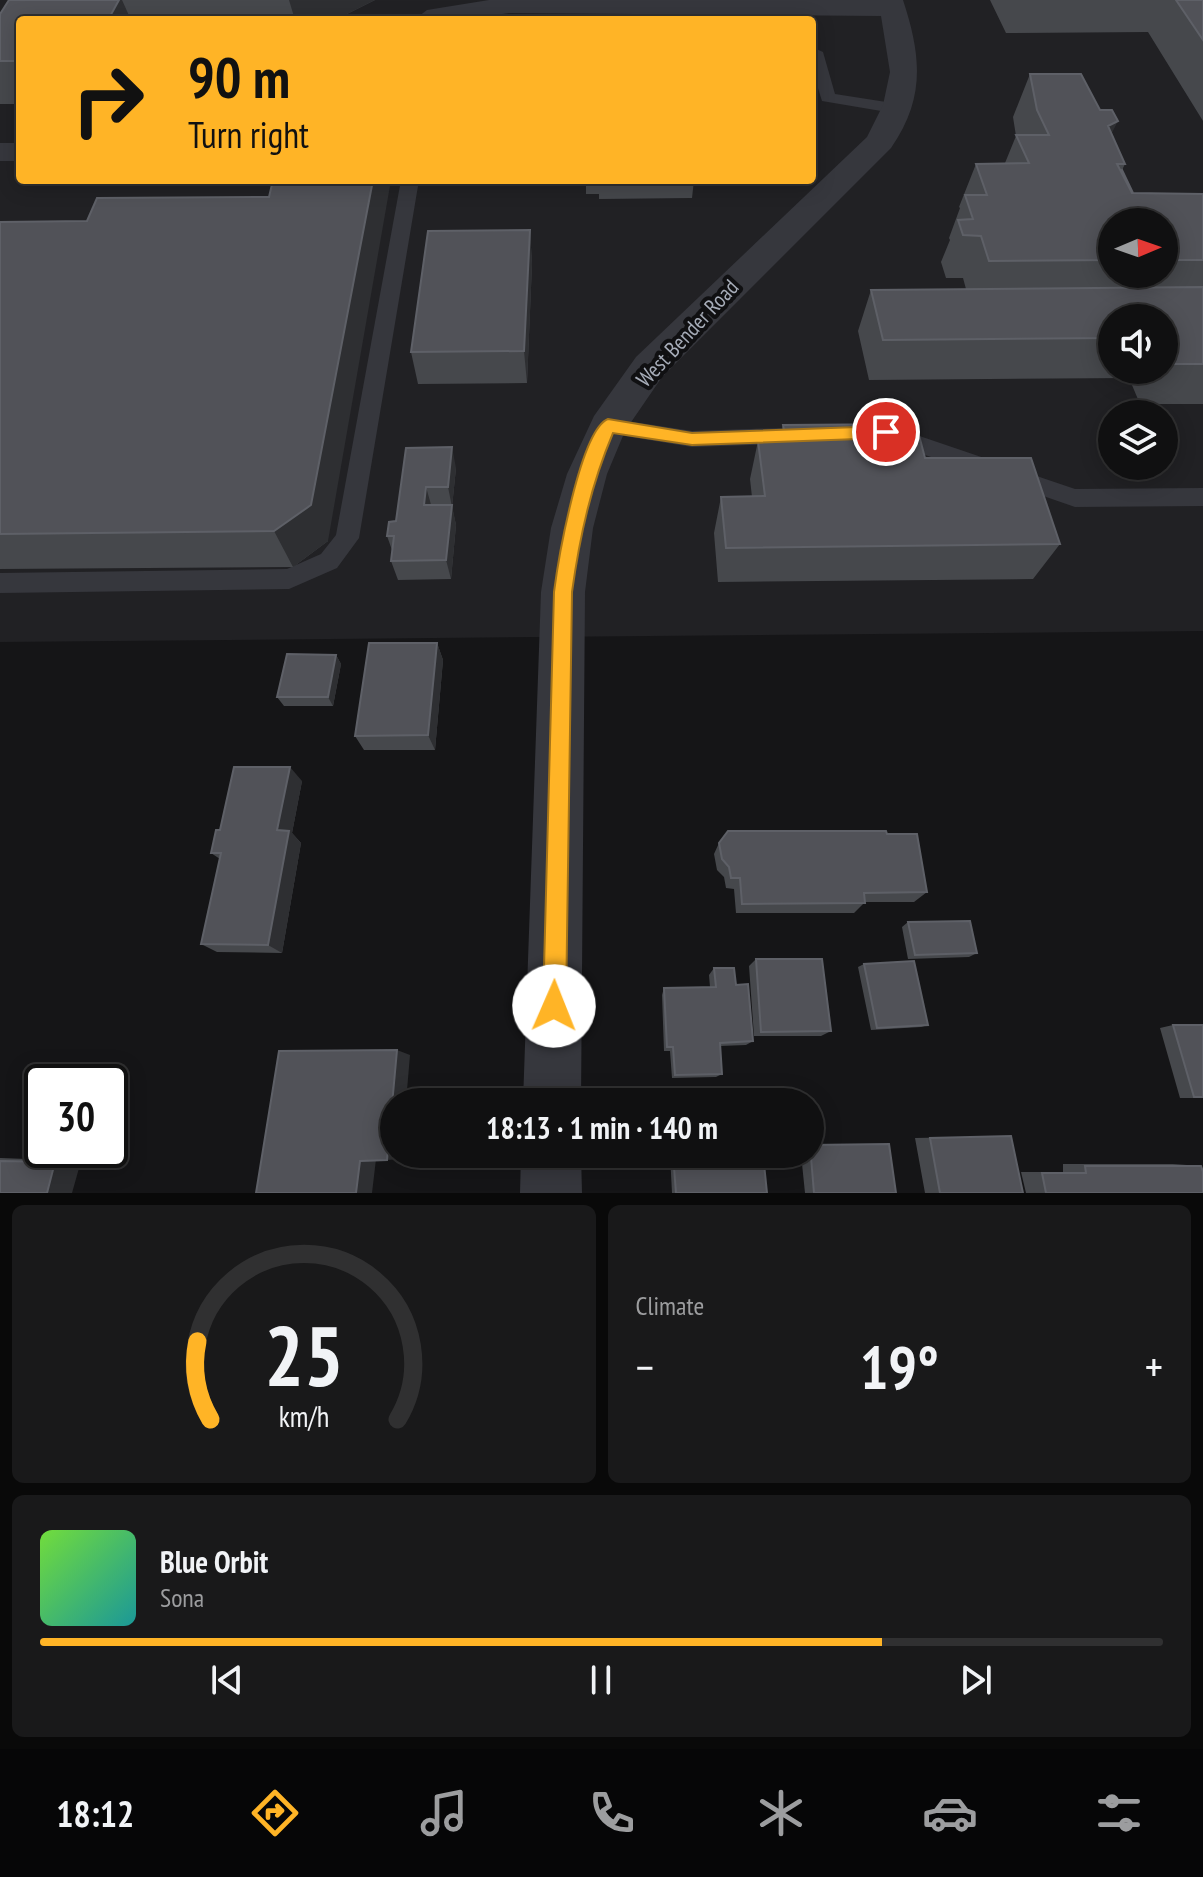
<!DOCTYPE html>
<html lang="en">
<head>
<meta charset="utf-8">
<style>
  body { margin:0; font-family:"PT Sans Narrow",sans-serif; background:#19191a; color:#f1f3f6; height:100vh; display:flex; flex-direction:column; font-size:30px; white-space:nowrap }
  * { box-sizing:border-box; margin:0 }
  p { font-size:26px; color:#9c9d9f }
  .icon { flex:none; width:44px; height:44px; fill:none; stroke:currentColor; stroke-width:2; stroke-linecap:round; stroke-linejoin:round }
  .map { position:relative; height:1193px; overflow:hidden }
  .side { display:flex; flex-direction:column; gap:12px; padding:12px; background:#090909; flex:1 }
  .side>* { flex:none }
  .top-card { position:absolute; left:16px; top:16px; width:800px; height:168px; border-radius:8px; box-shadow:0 4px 20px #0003,0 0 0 2px #303031; background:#ffb426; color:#111; overflow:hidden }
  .needle { width:52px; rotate:88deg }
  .controls { position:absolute; left:1098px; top:208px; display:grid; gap:16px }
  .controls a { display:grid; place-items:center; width:80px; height:80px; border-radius:50%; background:#101011; box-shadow:0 4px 20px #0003,0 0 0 2px #303031; font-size:40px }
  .speed { position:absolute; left:24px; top:1064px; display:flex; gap:16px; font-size:40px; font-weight:700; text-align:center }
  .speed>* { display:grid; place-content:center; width:104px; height:104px; border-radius:50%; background:#101011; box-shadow:0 4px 20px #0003,0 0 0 2px #303031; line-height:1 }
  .speed .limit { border:4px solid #111; border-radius:12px; background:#fff; color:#111 }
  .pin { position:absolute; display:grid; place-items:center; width:68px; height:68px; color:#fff; margin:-34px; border:4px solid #fff; border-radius:50%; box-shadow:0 2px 8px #0007 }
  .me { position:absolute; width:88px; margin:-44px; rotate:1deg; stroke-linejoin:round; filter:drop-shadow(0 0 6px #0008) }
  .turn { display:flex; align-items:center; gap:28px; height:168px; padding:0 40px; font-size:36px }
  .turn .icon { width:104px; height:104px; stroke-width:2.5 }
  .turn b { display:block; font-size:56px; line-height:68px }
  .big { font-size:60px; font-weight:700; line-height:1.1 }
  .side .tile { flex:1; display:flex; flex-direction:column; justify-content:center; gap:12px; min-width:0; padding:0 28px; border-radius:12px; background:#19191a }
  .side .dial { align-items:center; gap:0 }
  .dial svg { height:208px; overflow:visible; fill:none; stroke:#303031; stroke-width:7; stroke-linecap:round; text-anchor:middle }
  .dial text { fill:#f1f3f6; stroke:none }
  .song { display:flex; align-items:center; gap:24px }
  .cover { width:96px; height:96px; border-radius:12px; background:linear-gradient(135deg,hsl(100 70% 55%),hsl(180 70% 35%)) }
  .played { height:8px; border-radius:4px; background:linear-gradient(90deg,#ffb426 75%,#303031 75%) }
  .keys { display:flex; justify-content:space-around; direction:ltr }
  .heat { display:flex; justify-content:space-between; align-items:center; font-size:44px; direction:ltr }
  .side .tiles { flex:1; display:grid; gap:12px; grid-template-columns:1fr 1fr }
  .tile:last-child { grid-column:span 2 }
  .trip { position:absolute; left:380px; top:1088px; width:444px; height:80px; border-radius:40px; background:#101011; box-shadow:0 4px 20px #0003,0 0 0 2px #303031; font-weight:700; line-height:80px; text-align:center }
  .tabs { display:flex; height:128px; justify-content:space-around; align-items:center; background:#060607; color:#9c9d9f }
  .tabs .icon { width:56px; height:56px }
  .tabs .current { color:#ffb426 }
  .tabs b { font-size:36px; color:#f1f3f6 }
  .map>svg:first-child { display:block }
</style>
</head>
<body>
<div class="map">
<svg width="1203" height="1193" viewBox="0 0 1203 1193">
  <rect width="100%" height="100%" fill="#151517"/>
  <!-- built -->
  <path fill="#212124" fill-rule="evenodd" d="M 0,0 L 1203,0 L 1203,631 L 0,642 ZM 20,20 L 812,20 L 812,180 L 20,180 ZM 1112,222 L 1164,222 L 1164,274 L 1112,274 ZM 1112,318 L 1164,318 L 1164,370 L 1112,370 ZM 1112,414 L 1164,414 L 1164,466 L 1112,466 Z"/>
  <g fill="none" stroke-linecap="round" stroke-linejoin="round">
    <!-- service -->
    <path fill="#36373d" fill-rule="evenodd" d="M 812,47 L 823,52 L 835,94 L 899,104 L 907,109 L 899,114 L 822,101 L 812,69 Z
      M 401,180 L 419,180 L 359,538 L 337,568 L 289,589 L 0,593 L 0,573 L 287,569 L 321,554 L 336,535 Z
      M 608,418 L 692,431 L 813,427 L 821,429 L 824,435 L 821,441 L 813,443 L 692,447 L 600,432 L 597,426 L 600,420 Z
      M 893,427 L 1075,489 L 1203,488 L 1203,506 L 1075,507 L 885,441 L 882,435 L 885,429 Z"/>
    <!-- minor -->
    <path fill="#36373d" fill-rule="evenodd" d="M 489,0 L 903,0 C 921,55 926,98 891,148 L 662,377 L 625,431 L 607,474 L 593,528 L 585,592 L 581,1102 L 523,1102 L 541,592 L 551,528 L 567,474 L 594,416 L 636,357 L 867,137 L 883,105 L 890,72 L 881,16 L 509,13 L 463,20 L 414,20 L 427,10 Z
      M 0,143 L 20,143 L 20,161 L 0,161 Z
      M 521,1154 L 581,1154 L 582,1193 L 520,1193 Z"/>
  </g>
  <!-- wall -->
  <path fill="#46484c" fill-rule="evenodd" d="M 9,0 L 375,0 L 335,20 L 20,20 L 20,104 L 0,104 L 0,14 Z
    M 990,0 L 1203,0 L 1203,121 L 1148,32 L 1006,33 Z
    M 1030,74 L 1111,134 L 1125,164 L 1122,170 L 1133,193 L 1203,194 L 1203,404 L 1140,404 L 1129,378 L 869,380 L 858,331 L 871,290 L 966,289 L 963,278 L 946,278 L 941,262 L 950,240 L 949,238 L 960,208 L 959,207 L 976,164 L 1005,163 L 1016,136 L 1013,117 ZM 1112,222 L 1164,222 L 1164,274 L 1112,274 ZM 1112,318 L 1164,318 L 1164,370 L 1112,370 Z
    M 586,180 L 694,180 L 692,198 L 599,199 L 599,194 L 586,194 Z
    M 0,222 L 328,541 L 293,567 L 0,569 Z
    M 530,230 L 532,264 L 527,383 L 418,384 L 411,352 Z
    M 783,425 L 925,458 L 1060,544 L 1033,579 L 718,582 L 714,533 L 721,497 L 752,497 L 750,479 L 758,441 L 779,440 Z
    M 406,448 L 456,468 L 452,507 L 456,525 L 451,579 L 398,580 L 391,561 L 392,550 L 387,536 L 396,521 Z
    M 437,643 L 443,660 L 435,750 L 364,750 L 355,736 Z
    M 336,655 L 341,664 L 333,706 L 284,706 L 277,697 Z
    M 302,781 L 292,833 L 301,843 L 282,953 L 217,952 L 201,944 L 220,859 L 211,853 L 220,830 Z
    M 887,834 L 927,892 L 914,902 L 865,902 L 854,913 L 736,913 L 734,889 L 726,888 L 724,877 L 717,870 L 714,854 L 719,843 Z
    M 908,922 L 977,953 L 969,957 L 908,959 L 902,927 Z
    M 756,959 L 831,1031 L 821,1036 L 754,1036 L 749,966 Z
    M 864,964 L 928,1025 L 921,1027 L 871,1030 L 858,967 Z
    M 714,968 L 736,985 L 753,1041 L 746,1045 L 720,1046 L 722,1074 L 716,1077 L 672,1078 L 670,1051 L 664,1051 L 662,995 L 664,988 L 710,987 L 709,975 Z
    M 1173,1025 L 1203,1025 L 1203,1098 L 1180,1098 L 1160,1028 Z
    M 1011,1136 L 1023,1193 L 925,1193 L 915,1138 Z
    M 670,1154 L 763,1154 L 767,1193 L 672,1193 Z
    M 801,1154 L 810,1154 L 896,1193 L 805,1193 Z
    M 0,1158 L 81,1161 L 0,1193 Z
    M 1063,1164 L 1173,1164 L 1201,1166 L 1203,1193 L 1026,1193 L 1021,1172 L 1063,1172 Z"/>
  <!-- shaded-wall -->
  <path fill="#2e2f32" d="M 119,0 L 122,0 L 131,20 L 108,20 Z
    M 289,0 L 375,0 L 335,20 L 295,20 Z
    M 1118,121 L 1098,160 L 1108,126 Z
    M 373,180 L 391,180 L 328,541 L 293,567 L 274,531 Z
    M 530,230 L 532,264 L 527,383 L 524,351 Z
    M 452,447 L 456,468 L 452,507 L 448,487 Z
    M 426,487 L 432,508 L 424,505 Z
    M 452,505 L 456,525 L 451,579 L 446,560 Z
    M 437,643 L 443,660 L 435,750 L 428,735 Z
    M 336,655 L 341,664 L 333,706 L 328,697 Z
    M 290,767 L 302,781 L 292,833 L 301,843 L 282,953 L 268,945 L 277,830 Z
    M 397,1050 L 410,1055 L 406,1102 L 394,1102 L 394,1154 L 401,1154 L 401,1159 L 387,1160 Z
    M 376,1159 L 372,1193 L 356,1193 L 360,1161 Z
    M 81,1161 L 72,1193 L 47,1193 L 55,1162 Z"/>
  <!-- building -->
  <path fill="#515258" stroke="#5e6067" stroke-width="2" d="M 9,0 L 119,0 L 108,20 L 20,20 L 20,61 L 0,61 L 0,14 Z
    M 1176,0 L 1203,0 L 1203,40 Z
    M 1030,74 L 1081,74 L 1100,110 L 1112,110 L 1118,121 L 1108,126 L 1125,164 L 1117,164 L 1132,193 L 1203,194 L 1203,260 L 1164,260 L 1164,222 L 1112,222 L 1112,260 L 989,261 L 981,236 L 963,235 L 958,220 L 973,219 L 965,195 L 987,195 L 976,164 L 1029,163 L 1016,135 L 1049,135 L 1037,110 Z
    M 1122,170 L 1133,193 L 1132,193 L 1121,171 Z
    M 273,180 L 373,180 L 311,505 L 274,531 L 0,534 L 0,222 L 87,221 L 97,198 L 269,197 Z
    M 530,230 L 524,351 L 411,352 L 428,231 Z
    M 1203,287 L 1203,364 L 1170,364 L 1164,352 L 1164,318 L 1112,318 L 1112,338 L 883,340 L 871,290 Z
    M 916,424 L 925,458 L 1031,458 L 1060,544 L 726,548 L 721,497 L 765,496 L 758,441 L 786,440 L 783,425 Z
    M 452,447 L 448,487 L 426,487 L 424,505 L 452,505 L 446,560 L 391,561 L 394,536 L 387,536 L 389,522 L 396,521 L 406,448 Z
    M 369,643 L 437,643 L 428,735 L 355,736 Z
    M 287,654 L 336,655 L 328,697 L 277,697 Z
    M 234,767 L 290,767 L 277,830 L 289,831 L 268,945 L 201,944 L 221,853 L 211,853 L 216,830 L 220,830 Z
    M 728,831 L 886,831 L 887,834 L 917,834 L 927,892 L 864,893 L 865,903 L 742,904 L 740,878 L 731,878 L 729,867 L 722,859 L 719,843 Z
    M 970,921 L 977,953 L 915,955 L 908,922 Z
    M 756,959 L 822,959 L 831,1031 L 761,1032 Z
    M 914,961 L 928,1025 L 877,1028 L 864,964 Z
    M 714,968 L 734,968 L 736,985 L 748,984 L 753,1041 L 720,1043 L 722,1074 L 675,1075 L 673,1047 L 667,1047 L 664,988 L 716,987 Z
    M 1173,1025 L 1203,1025 L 1203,1097 L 1194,1097 Z
    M 397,1050 L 387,1160 L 360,1161 L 356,1193 L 256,1193 L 279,1051 Z
    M 1011,1136 L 1023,1193 L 940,1193 L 930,1138 Z
    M 889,1144 L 896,1193 L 814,1193 L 810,1145 Z
    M 673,1154 L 763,1154 L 767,1193 L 676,1193 Z
    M 0,1161 L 55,1162 L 47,1193 L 0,1193 Z
    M 1085,1166 L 1201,1166 L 1203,1172 L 1203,1193 L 1046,1193 L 1042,1173 L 1086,1173 Z"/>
  <!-- route -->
  <path fill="#ffb426" stroke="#a67519" stroke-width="2" d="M 608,419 L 692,433 L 886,426 L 894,432 L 886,438 L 692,445 L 613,433 C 591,485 580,535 572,592 L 566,1006 L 563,1015 L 554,1018 L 546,1015 L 543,1006 L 554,592 C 558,561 580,430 608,419 Z"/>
  <g text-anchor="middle" stroke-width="8" stroke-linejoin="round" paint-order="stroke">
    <!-- street labels -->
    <g font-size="22" fill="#a6acb8" stroke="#101012">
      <text transform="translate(687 333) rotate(-47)" y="8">West Bender Road</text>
    </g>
  </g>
</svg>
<div class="controls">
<a><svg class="needle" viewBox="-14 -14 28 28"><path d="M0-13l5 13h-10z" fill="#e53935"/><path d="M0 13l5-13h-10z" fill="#9c9d9f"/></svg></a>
<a><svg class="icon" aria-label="sound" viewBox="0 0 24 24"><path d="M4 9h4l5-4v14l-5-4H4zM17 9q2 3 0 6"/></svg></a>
<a><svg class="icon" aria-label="layers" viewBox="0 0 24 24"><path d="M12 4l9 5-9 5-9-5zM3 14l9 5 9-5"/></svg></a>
</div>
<div class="speed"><div class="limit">30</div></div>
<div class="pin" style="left:886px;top:432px;background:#d93025"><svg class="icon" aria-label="arrive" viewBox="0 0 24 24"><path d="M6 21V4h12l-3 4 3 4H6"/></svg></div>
<svg class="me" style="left:554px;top:1006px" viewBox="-20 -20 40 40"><circle r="19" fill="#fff"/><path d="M0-13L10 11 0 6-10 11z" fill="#ffb426"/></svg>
<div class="trip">18:13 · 1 min · 140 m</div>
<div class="top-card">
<div class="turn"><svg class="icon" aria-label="right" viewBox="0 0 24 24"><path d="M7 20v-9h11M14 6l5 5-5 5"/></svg><div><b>90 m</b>Turn right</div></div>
</div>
</div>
<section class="side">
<div class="tiles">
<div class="tile dial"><svg viewBox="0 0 100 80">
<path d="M14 69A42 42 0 1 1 86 69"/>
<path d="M14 69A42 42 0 0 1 9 39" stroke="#ffb426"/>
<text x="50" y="56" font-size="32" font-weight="700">25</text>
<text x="50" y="72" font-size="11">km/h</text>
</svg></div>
<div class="tile"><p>Climate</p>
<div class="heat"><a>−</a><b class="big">19°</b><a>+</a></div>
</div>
<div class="tile">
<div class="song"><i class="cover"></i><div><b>Blue Orbit</b><p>Sona</p></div></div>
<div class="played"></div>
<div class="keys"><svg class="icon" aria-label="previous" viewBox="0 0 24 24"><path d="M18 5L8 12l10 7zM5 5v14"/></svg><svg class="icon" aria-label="pause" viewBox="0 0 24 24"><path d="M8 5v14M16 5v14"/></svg><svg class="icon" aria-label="next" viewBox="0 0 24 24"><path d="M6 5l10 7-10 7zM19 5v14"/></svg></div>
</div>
</div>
</section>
<nav class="tabs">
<b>18:12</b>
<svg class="icon current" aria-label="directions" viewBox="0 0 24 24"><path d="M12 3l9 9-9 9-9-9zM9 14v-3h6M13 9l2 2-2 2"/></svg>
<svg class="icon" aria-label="music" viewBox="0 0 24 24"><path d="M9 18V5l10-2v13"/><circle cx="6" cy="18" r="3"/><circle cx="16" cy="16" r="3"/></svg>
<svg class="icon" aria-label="phone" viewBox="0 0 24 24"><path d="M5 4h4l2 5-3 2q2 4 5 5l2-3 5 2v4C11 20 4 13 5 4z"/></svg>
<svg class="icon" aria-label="climate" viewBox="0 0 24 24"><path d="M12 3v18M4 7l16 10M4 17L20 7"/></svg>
<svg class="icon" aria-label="car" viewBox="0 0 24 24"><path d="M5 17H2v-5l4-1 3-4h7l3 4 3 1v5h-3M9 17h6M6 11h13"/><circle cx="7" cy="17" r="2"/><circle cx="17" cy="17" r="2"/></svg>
<svg class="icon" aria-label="filters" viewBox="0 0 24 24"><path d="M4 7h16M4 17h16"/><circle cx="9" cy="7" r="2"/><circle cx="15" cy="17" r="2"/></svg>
</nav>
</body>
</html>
